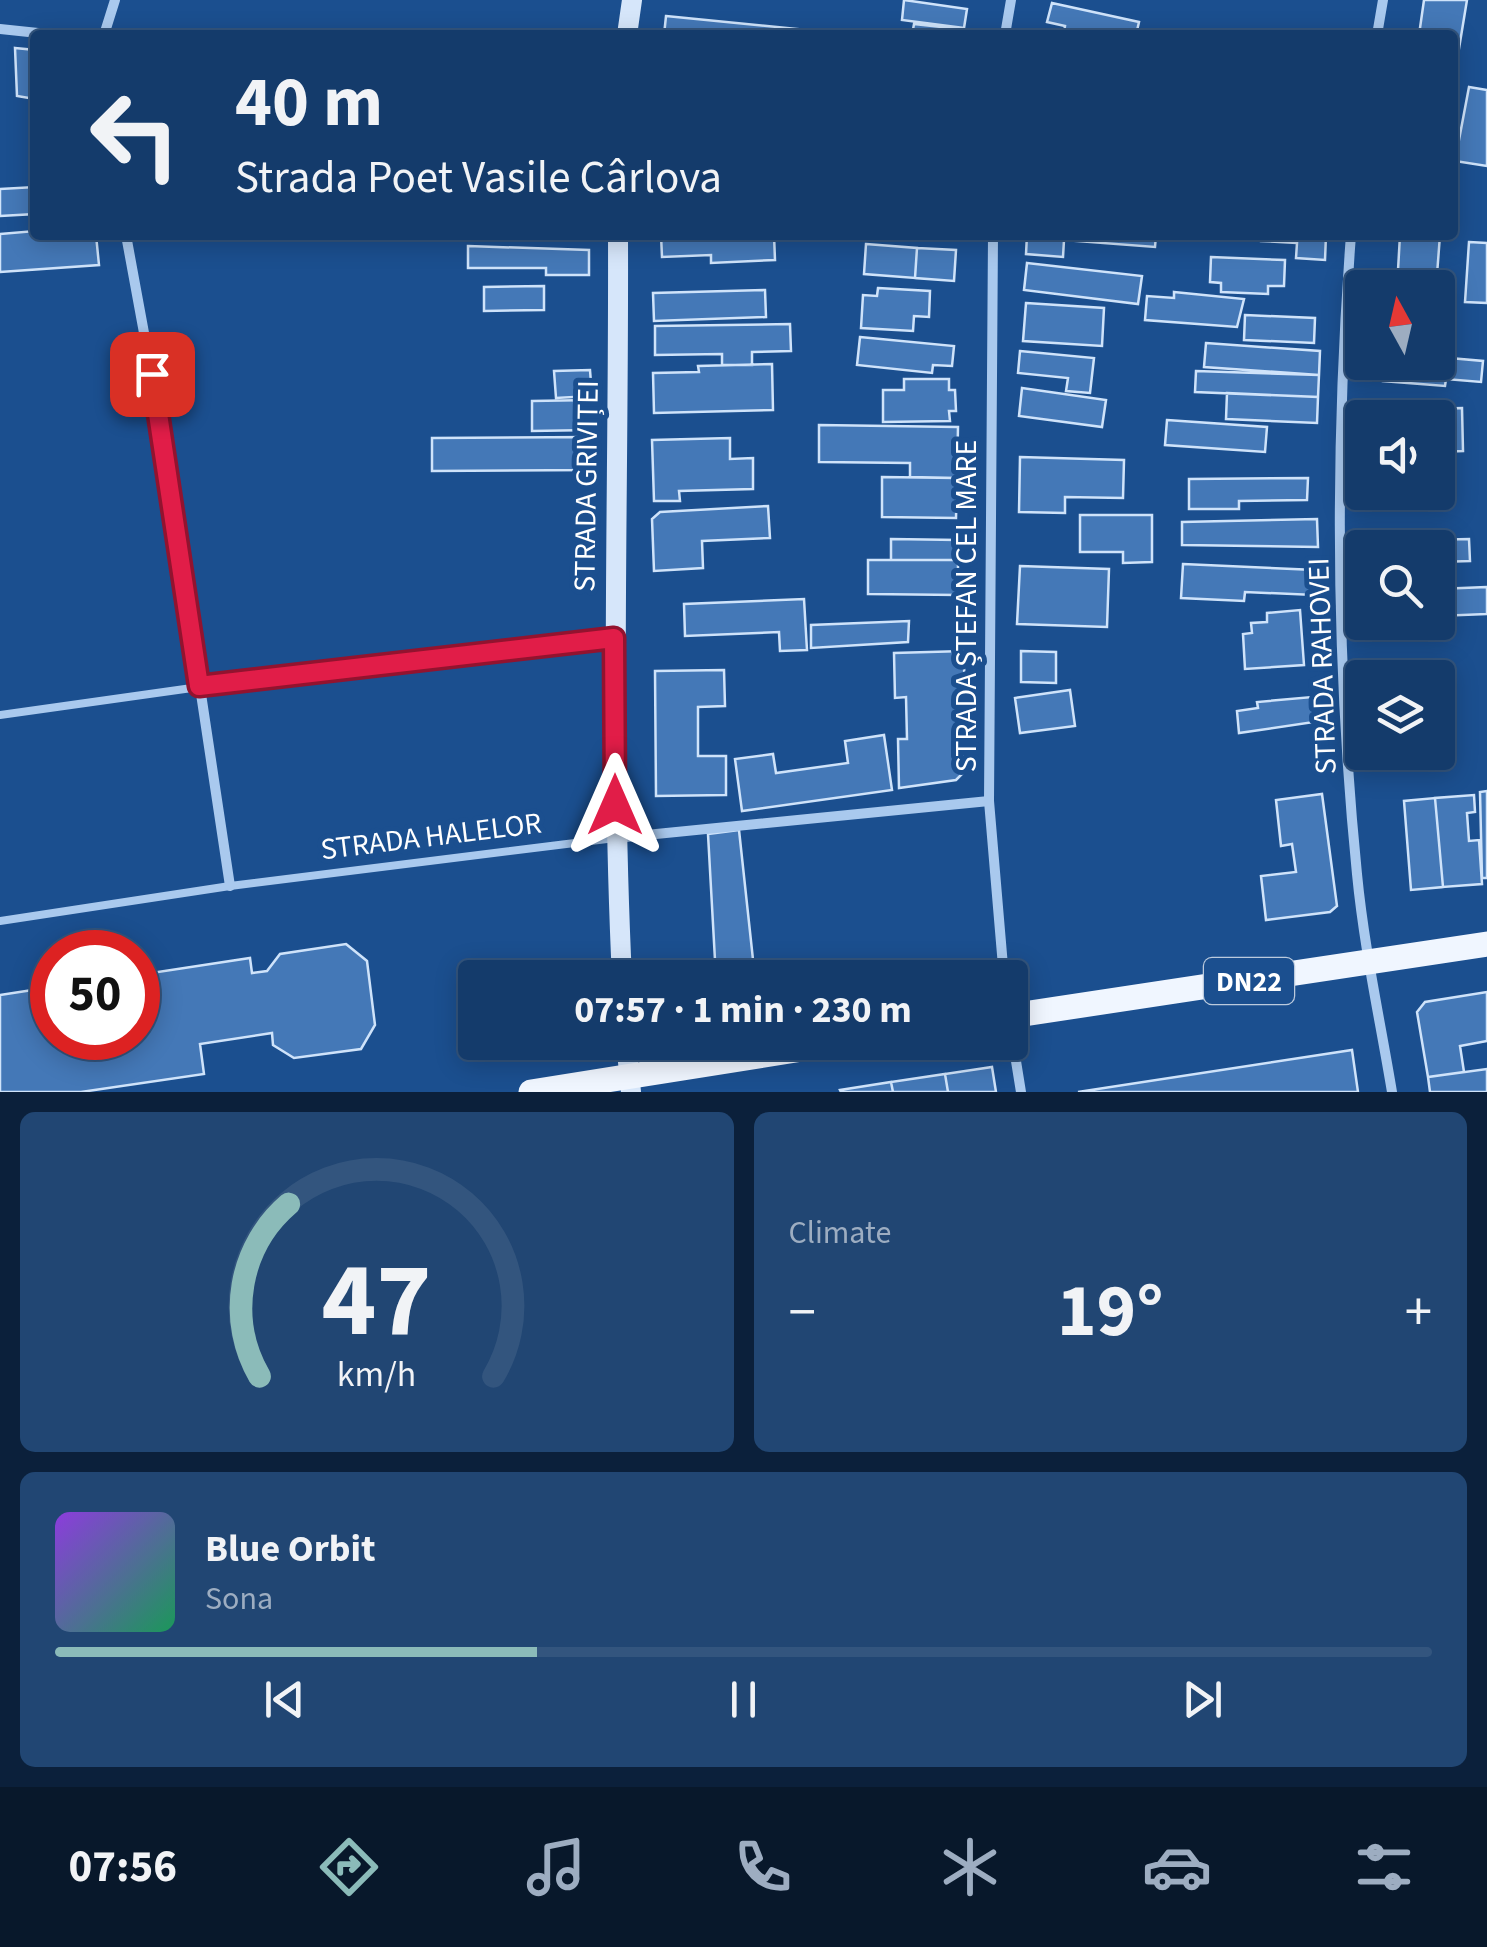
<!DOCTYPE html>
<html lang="en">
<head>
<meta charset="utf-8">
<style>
  body { margin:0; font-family:"Source Sans 3",sans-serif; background:#214673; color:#f1f3f6; height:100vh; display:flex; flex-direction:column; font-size:38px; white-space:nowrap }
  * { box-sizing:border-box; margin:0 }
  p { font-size:32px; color:#9dadc1 }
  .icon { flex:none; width:55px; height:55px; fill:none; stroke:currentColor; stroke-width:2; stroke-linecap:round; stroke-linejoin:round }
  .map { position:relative; height:1092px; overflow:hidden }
  .details { display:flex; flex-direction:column; gap:20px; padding:20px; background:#0b203b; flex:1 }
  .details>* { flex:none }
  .banner { position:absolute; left:30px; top:30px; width:1428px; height:210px; border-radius:10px; box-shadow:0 5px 25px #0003,0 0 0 2px #33557e; background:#143b6b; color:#f1f3f6; overflow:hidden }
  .needle { width:65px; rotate:352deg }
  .buttons { position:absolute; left:1345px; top:270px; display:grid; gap:20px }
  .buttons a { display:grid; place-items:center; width:110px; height:110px; border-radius:10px; background:#143b6b; box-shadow:0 5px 25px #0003,0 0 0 2px #33557e; font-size:50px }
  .speed { position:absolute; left:30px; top:930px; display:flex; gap:20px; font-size:50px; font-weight:700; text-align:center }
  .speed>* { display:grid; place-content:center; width:130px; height:130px; border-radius:50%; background:#143b6b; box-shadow:0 5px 25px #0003,0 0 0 2px #33557e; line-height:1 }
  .speed .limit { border:15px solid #d22; background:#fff; color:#111 }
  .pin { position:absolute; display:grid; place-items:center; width:85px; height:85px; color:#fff; margin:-42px; border-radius:20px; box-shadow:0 5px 15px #0006 }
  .me { position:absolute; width:110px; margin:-55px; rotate:0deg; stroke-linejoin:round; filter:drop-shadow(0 0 8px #0008) }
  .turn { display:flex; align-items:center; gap:35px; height:210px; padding:0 40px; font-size:45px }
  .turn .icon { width:130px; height:130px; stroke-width:2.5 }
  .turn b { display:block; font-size:70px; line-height:85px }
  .big { font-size:75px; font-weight:700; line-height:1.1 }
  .details .widget { flex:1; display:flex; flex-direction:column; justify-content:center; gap:15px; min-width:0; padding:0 35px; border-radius:15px; background:#214673 }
  .details .dial { align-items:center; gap:0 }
  .dial svg { height:260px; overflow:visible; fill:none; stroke:#33557e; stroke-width:7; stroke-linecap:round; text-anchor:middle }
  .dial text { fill:#f1f3f6; stroke:none }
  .song { display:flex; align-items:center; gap:30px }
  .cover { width:120px; height:120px; border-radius:15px; background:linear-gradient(135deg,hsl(270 70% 55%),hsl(150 70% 35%)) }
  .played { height:10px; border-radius:5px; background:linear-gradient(90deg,#8bbbb9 35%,#33557e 35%) }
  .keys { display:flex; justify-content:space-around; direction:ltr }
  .heat { display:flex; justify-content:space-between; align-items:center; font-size:55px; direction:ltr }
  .details .tiles { flex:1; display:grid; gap:20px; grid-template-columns:1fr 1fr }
  .widget:last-child { grid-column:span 2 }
  .trip { position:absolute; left:458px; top:960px; width:570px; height:100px; border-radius:10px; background:#143b6b; box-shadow:0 5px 25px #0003,0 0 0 2px #33557e; font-weight:700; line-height:100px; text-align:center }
  .menu { display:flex; height:160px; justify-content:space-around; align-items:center; background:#08182b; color:#9dadc1 }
  .menu .icon { width:70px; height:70px }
  .menu .current { color:#8bbbb9 }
  .menu b { font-size:45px; color:#f1f3f6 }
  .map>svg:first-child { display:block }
</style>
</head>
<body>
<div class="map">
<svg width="1487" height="1092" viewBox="0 0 1487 1092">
  <rect width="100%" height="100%" fill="#1b4f8f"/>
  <!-- building -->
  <path fill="#4478b7" stroke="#cfe3fa" stroke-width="2.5" d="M 904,0 L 967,9 L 964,28 L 902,20 Z
    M 1424,0 L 1467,0 L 1452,91 L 1452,35 L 1419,35 Z
    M 1052,3 L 1139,22 L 1136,35 L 1064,33 L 1065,26 L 1047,22 Z
    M 666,16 L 818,31 L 817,35 L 664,35 Z
    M 914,24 L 969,30 L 968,35 L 912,35 Z
    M 15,48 L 35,50 L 35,99 L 17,96 Z
    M 1469,87 L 1487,90 L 1487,166 L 1455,161 Z
    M 35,187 L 35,214 L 0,216 L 0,189 Z
    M 35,231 L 35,235 L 96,235 L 99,265 L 0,272 L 0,234 Z
    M 661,235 L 774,235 L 775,260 L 711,263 L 711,255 L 662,257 Z
    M 1027,235 L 1156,235 L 1155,247 L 1064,240 L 1063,257 L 1026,254 Z
    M 1261,235 L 1326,235 L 1325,260 L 1296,258 L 1297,243 L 1261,241 Z
    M 1400,235 L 1440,235 L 1436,288 L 1397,288 Z
    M 1469,242 L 1487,243 L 1487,303 L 1465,302 Z
    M 866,244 L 917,248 L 915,278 L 864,274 Z
    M 468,246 L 589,250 L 589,275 L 546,275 L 546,268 L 468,268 Z
    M 917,248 L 956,250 L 954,281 L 915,278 Z
    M 1211,257 L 1285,260 L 1284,286 L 1268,286 L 1268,294 L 1221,292 L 1221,283 L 1210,282 Z
    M 1027,263 L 1142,276 L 1138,304 L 1024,290 Z
    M 544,286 L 544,310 L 484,311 L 484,287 Z
    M 878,288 L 930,291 L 929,317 L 914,316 L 913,331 L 861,328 L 863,295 L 877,296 Z
    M 765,290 L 766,317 L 654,321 L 653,293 Z
    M 1174,292 L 1244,299 L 1237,327 L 1145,320 L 1147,296 L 1174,298 Z
    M 1026,303 L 1104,308 L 1102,346 L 1023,341 Z
    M 1245,315 L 1315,318 L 1314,343 L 1244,340 Z
    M 790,324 L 791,351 L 752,352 L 752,365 L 722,365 L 722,354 L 655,355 L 655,326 Z
    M 860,337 L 954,346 L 952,366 L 933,365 L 932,373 L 857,365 Z
    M 1206,343 L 1320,351 L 1319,375 L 1204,367 Z
    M 1020,351 L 1094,358 L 1090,393 L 1066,391 L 1068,378 L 1018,373 Z
    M 1438,357 L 1483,361 L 1481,382 L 1446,379 L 1445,386 L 1383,381 L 1385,362 L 1438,362 Z
    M 772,364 L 773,410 L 654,413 L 653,373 L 699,372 L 698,366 Z
    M 590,370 L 592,396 L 556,398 L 554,371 Z
    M 1196,371 L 1319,375 L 1318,397 L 1195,392 Z
    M 904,379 L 949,379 L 949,390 L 955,390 L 956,411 L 949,411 L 950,421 L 883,422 L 883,390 L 904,390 Z
    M 1022,388 L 1106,400 L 1102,427 L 1019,416 Z
    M 1227,393 L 1318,397 L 1317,423 L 1226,419 Z
    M 591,400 L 591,430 L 532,431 L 532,401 Z
    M 1462,408 L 1463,451 L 1438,452 L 1438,418 L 1389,418 L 1389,410 Z
    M 1167,420 L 1267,427 L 1265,452 L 1165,445 Z
    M 819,425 L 958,427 L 957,478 L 910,477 L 910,463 L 819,462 Z
    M 591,437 L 592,470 L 432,471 L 432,438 Z
    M 730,438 L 730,459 L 753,458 L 753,489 L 679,491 L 680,501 L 654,501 L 652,440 Z
    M 1020,457 L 1124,460 L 1123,498 L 1065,497 L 1065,513 L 1019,512 Z
    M 882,477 L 957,478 L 956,518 L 882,517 Z
    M 1308,478 L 1307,500 L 1239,501 L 1239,509 L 1189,509 L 1189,479 Z
    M 768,506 L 770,538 L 702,541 L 703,568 L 654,571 L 652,519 L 660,512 Z
    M 1080,515 L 1152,515 L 1152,562 L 1123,563 L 1123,552 L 1080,552 Z
    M 1317,519 L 1318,547 L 1182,545 L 1182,522 Z
    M 891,539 L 958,540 L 958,560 L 891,560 Z
    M 1469,539 L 1470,561 L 1438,562 L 1438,548 L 1381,548 L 1381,541 Z
    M 868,560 L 958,560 L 958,595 L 868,594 Z
    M 1183,564 L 1315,570 L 1314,595 L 1245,592 L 1244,601 L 1181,598 Z
    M 1020,566 L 1109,569 L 1107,627 L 1017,624 Z
    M 1487,587 L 1487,614 L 1438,616 L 1438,589 Z
    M 804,599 L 807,650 L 780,651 L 779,632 L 685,636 L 684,604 Z
    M 1300,610 L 1304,665 L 1245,669 L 1243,634 L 1252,633 L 1251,623 L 1267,622 L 1267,613 Z
    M 909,621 L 908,642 L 811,648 L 811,625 Z
    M 964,651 L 965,771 L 956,780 L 899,788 L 898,739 L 907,739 L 906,697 L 895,698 L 894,653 Z
    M 1021,651 L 1056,652 L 1056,683 L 1021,682 Z
    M 724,670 L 725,706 L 698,707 L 698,756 L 726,756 L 726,795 L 656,796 L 655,671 Z
    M 1070,690 L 1075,726 L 1020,733 L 1015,698 Z
    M 1312,697 L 1314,722 L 1239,733 L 1237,711 L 1258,708 L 1257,702 Z
    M 884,735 L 892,790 L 742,811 L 735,759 L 773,754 L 776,773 L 848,763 L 845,741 Z
    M 1487,791 L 1487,878 L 1482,878 L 1480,792 Z
    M 1322,794 L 1337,906 L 1330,912 L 1266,920 L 1261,876 L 1296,872 L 1292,844 L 1281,846 L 1276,800 Z
    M 1474,795 L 1475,812 L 1467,813 L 1469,841 L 1479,840 L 1482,884 L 1443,887 L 1435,798 Z
    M 1435,798 L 1443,887 L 1411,890 L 1404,801 Z
    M 739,830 L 755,978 L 716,978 L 708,834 Z
    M 346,944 L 367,961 L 375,1025 L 361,1049 L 294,1058 L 273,1045 L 272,1033 L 200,1044 L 204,1074 L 81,1092 L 0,1092 L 0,995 L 52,987 L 52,1038 L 138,1038 L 138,975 L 250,958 L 252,973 L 267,971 L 280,954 Z
    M 682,962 L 683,978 L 650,978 L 650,964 Z
    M 1487,992 L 1487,1041 L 1460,1046 L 1464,1072 L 1428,1077 L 1417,1012 L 1425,1002 Z
    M 1352,1050 L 1358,1092 L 1078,1092 Z
    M 992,1067 L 996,1092 L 948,1092 L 945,1074 Z
    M 1487,1069 L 1487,1092 L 1430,1092 L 1428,1077 Z
    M 945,1074 L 948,1092 L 893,1092 L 891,1082 Z
    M 891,1082 L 893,1092 L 841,1092 L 840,1090 Z"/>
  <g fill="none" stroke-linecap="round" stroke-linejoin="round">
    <!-- service -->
    <path stroke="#a9c9ee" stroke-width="8" d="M 0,715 L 199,687 L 614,638
      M 0,921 L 230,886 L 615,838"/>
    <!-- minor -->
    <path stroke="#a9c9ee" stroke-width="10" d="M 0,29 L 57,35
      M 104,35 L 115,0
      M 1005,35 L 1011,0
      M 1377,35 L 1383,0
      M 126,235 L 158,409 L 230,886
      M 993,235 L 989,801 L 1004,978
      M 1351,235 C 1335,445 1336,664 1357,874 C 1364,947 1380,1020 1392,1092
      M 616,838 L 989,801
      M 1010,1024 L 1021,1092"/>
    <!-- secondary -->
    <path stroke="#d6e6fa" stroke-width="20" d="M 627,35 L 632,0
      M 618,235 C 619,483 610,730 622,978
      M 626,1042 L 631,1092"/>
    <!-- primary -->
    <path stroke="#f0f6ff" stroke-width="25" d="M 1010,1016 L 1487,944
      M 531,1092 L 846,1042"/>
  </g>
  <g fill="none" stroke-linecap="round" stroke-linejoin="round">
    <defs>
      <path id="route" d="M 152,374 L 199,686 L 614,638 L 615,805"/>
    </defs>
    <!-- route casing -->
    <use href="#route" stroke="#92132f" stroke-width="25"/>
    <!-- route -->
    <use href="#route" stroke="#e11d48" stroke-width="18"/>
  </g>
  <g text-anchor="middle" stroke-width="10" stroke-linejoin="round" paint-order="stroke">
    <!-- shield labels -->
    <rect fill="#1b4f8f" stroke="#bbcadd" stroke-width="2.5" x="1204" y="958" width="90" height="46" rx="8"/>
    <g font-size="28" font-weight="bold" fill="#fff">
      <text x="1249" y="991">DN22</text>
    </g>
    <!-- street labels -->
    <g font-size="30" fill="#fff" stroke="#1b4f8f">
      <text transform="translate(586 486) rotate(-89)" y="10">STRADA GRIVIȚEI</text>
      <text transform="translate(966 606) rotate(-90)" y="10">STRADA ȘTEFAN CEL MARE</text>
      <text transform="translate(1322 666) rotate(-92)" y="10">STRADA RAHOVEI</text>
      <text transform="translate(431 836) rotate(-7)" y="10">STRADA HALELOR</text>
    </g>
  </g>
</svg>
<div class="buttons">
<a><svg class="needle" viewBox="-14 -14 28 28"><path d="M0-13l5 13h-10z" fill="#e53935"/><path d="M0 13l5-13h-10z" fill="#9dadc1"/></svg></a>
<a><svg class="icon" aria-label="sound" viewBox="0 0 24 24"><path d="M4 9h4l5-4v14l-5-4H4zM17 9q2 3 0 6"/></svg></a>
<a><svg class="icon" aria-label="search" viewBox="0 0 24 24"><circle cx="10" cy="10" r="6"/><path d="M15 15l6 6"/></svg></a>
<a><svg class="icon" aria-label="layers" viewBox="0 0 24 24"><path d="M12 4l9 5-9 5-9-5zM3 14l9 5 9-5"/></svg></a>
</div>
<div class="speed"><div class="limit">50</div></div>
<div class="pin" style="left:152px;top:374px;background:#d93025"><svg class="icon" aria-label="arrive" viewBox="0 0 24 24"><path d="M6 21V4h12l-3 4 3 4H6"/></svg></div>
<svg class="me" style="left:615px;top:805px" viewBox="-20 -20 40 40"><path d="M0-17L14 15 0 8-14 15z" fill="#e11d48" stroke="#fff" stroke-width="4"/></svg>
<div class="trip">07:57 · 1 min · 230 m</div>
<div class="banner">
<div class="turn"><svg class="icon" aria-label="left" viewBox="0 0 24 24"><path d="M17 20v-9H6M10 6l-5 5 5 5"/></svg><div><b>40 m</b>Strada Poet Vasile Cârlova</div></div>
</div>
</div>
<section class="details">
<div class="tiles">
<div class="widget dial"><svg viewBox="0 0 100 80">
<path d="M14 69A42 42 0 1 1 86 69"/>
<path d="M14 69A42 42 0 0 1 23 16" stroke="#8bbbb9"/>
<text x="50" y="56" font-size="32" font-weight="700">47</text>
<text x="50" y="72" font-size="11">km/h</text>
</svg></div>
<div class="widget"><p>Climate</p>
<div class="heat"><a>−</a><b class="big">19°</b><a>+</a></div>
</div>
<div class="widget">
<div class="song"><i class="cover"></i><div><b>Blue Orbit</b><p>Sona</p></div></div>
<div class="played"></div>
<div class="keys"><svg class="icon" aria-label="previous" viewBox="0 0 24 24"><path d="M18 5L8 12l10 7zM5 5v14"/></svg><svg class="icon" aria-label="pause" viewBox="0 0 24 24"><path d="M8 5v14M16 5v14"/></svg><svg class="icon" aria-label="next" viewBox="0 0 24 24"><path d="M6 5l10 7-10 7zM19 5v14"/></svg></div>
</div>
</div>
</section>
<nav class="menu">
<b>07:56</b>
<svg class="icon current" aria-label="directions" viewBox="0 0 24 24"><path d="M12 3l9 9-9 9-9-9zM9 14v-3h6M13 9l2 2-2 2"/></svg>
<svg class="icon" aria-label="music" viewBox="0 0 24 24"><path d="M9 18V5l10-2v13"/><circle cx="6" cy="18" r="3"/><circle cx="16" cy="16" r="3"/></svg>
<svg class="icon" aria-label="phone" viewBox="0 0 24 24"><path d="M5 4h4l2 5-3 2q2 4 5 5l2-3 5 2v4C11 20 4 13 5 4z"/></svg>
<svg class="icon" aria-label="climate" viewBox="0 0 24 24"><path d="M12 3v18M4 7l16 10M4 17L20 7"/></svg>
<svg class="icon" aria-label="car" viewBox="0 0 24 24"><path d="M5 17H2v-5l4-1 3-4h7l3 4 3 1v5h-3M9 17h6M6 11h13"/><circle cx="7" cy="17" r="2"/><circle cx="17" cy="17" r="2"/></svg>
<svg class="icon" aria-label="filters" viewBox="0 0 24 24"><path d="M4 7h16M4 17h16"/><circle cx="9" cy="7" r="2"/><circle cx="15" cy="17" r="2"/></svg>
</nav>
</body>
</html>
